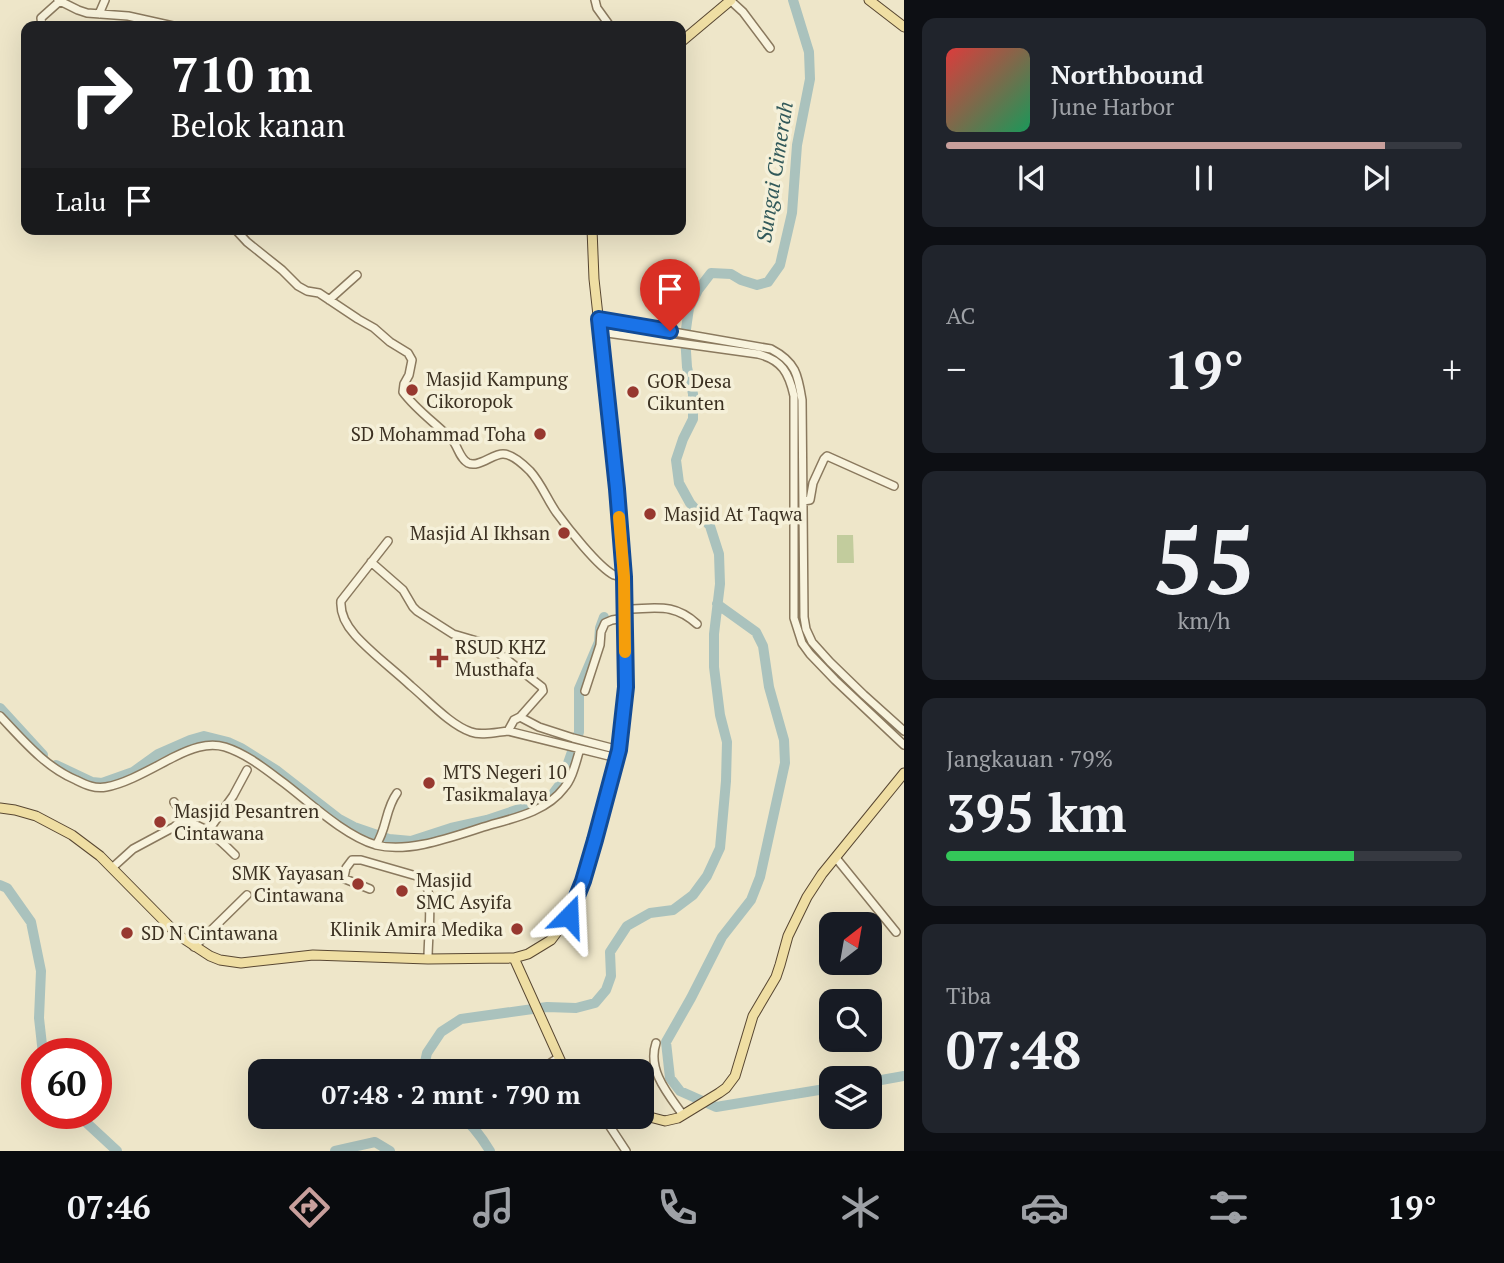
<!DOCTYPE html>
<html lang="id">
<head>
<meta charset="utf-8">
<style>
  body { margin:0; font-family:"PT Serif",serif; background:#20242c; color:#f1f3f6; height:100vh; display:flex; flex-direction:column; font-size:26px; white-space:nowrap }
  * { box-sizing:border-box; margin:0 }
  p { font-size:23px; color:#9ea1a6 }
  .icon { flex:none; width:38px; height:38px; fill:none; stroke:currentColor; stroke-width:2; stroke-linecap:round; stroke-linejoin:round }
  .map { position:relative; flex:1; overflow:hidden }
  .side { display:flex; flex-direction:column; gap:18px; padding:18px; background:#0d0f14; width:600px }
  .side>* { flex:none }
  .guide { position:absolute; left:21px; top:21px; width:665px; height:214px; border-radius:14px; box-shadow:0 7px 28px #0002; background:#202124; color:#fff; overflow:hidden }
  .needle { width:46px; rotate:31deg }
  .tools { position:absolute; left:819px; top:912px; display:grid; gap:14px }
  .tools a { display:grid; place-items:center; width:63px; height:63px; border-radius:14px; background:#171b24; box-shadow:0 7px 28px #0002; font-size:35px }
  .speed { position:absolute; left:21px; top:1038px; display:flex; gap:14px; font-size:35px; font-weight:700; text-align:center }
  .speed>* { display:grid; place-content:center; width:91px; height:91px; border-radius:50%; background:#171b24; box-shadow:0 7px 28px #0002; line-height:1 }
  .speed .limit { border:10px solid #d22; background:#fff; color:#111 }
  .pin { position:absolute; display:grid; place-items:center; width:60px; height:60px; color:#fff; margin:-72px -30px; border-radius:50% 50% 50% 0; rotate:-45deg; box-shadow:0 0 7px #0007 }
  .pin .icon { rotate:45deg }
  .me { position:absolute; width:77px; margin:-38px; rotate:21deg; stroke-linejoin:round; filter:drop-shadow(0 0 5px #0008) }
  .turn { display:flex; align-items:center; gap:24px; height:147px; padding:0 35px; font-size:32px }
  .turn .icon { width:91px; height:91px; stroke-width:2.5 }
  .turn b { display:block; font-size:49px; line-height:60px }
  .then { display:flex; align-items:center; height:66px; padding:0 35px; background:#0003; gap:14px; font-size:26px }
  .big { font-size:52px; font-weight:700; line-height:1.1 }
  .side .widget { flex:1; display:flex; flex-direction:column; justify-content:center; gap:10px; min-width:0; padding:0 24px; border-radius:14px; background:#20242c }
  .side .dial { align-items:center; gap:0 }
  .dial b { font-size:91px; line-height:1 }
  .song { display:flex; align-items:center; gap:21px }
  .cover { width:84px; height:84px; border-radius:10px; background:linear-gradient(135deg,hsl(0 70% 55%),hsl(150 70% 35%)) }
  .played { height:7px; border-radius:4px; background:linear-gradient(90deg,#c89f9c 85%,#363941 85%) }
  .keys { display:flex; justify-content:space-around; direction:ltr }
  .heat { display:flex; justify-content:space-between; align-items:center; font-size:38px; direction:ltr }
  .charge { height:10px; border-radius:5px; background:linear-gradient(90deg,#34c759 79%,#363941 0) }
  .trip { position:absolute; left:248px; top:1059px; width:406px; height:70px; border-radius:14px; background:#171b24; box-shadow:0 7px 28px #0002; font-weight:700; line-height:70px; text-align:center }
  .tab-bar { display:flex; height:112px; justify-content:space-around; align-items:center; background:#090b0e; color:#9ea1a6 }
  .tab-bar .icon { width:49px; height:49px }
  .tab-bar .on { color:#c89f9c }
  .tab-bar b { font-size:32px; color:#f1f3f6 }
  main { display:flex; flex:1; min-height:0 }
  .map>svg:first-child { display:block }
</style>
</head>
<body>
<main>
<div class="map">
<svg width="904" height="1151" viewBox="0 0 904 1151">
  <rect width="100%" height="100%" fill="#eee6c9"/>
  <!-- green -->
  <path fill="#c2cc9d" d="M 837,535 L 853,535 L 854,563 L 837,563 Z"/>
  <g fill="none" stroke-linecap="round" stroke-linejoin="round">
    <!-- river -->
    <path stroke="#aac2bd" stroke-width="10" d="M 717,604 L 756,632 L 763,646 L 769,687 L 784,740 L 785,763 L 760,877 L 751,900 L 722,937 L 691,998 L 666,1042 L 670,1078 L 680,1091 L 716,1107 L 831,1088
      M 0,708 L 43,755
      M 56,765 L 92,782 L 102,783 L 133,772 L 158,754 L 190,740 L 204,736 L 228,742 L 241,748 L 276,770 L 339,819 L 354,827 L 389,839 L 411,841 L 451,828 L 487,820 L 537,803 L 552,795 L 561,783 L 579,732 L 579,689 L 599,642 L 600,628 L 604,617
      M 0,885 L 7,888 L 31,922 L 41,971 L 39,1018 L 43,1054
      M 423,1071 L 427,1053 L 441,1032 L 461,1019 L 547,1007 L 576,1008 L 595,1003 L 606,990 L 611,976 L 610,952 L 627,926 L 650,913 L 673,910 L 693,895 L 707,876 L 720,848 L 726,781 L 727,742 L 720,715 L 714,667 L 714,634 L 720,584 L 719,554 L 710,526 L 690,503 L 679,483 L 676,460 L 683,439 L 693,419 L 693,394 L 687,367 L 685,336 L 689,308 L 698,290 L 711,273 L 731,274 L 741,280 L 757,285 L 768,282 L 780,265 L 792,213 L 797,145 L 810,79 L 809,52 L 793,0
      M 870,1082 L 904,1076
      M 76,1113 L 117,1151
      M 461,1116 C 473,1125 482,1138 490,1151
      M 335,1151 L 375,1142 L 390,1151"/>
    <defs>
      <path id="minor" d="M 58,0 L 78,10 L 87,13 L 128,16 L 173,26
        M 595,0 L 597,8 L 610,26
        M 731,1 L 743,12 L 770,48
        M 99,14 L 105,0
        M 42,26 L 41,18 L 60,1
        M 235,229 L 247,242 L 282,270 L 298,286 L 307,291 L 319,293 L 358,319 L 374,328 L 390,342 L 408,353 L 412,360 L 409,375 L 404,384 L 403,392 C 417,411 437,424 453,441 C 458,447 460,459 468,463 C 479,468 492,454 503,454 C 512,454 524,465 530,471 C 541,483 547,499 556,512 C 567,527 598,567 614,575 C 617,576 622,577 624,577
        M 329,300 L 357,275
        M 599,319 L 771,349 C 796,362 798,375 802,400 L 804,617 L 806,629 L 812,642 L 830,662 L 864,695 L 904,731
        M 600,332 L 758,354 C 782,360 789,373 794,396 L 794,618 L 802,643 L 810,654 L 835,680 L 904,745
        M 803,501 L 810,500 L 813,483 L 824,459 L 827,456 L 894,486
        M 388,541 L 341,601 C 340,614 347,626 355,635 C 372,654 393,669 411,686 C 428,700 450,725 471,732 C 481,736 497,732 508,731 L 514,720 L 520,717 L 539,727 L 573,738 L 619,750
        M 371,562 L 403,590 L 413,607 L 417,611 L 453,634 L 487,644 L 542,687 L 543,691 L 520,717
        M 625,609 C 655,609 673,602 697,624
        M 585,691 L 600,645 L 601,632 L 605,623 L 612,620 L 625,618
        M 0,716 C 23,740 45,767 76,780 C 86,785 95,789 106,787 C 128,783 154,767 174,757 C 190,749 207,742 225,747 C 247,754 265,769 284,783 C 309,802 345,836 376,845 C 410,854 457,835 490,825 C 515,818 547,811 564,788 C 573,778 576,761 580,749
        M 508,731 L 617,758
        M 181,821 C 203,823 220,840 235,855
        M 208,831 L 233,796 L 247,770
        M 376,845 C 387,829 385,809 397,793
        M 836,858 L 896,932
        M 112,868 L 133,849 L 174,827 L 181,821 L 182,814 L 174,802
        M 370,889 L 345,879 L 344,877 L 346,868 L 352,860 L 361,860 L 420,877 L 426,882 C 433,906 428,934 428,959
        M 194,947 L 247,895
        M 656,1043 C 647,1070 668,1094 683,1115
        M 539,1071 L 558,1058
        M 603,1116 L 626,1151"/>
      <path id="major" d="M 869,0 L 904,27
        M 681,42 L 731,0
        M 0,808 L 15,810 L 36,816 L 72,835 L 100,856 L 178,935 L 210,956 L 220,960 L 241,963 L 313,955 L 428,959 L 514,958 L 528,954 L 551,940 L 569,916 L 583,881 L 595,840 L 619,750 L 626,687 L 624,577 L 617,489 L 594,279 L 592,229
        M 514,958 L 565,1071
        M 642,1115 L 665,1121 L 678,1118 L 719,1093 L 726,1088 L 735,1076 L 753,1016 L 776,977 L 780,965 L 788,936 L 807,897 L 822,874 L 904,773"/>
    </defs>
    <!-- minor casing -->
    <use href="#minor" stroke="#8a795e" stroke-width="10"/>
    <!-- major casing -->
    <use href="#major" stroke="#584732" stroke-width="11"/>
    <!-- minor -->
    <use href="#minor" stroke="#f8f3dd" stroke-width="7"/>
    <!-- major -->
    <use href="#major" stroke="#efdea3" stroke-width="9"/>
  </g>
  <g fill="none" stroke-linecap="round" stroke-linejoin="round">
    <defs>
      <path id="route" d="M 569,916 L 583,881 L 595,840 L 619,750 L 626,687 L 624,577 L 617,489 L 599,319 L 670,331"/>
    </defs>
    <!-- route casing -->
    <use href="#route" stroke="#114b97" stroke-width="18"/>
    <!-- route -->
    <use href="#route" stroke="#1a73e8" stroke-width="12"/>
    <!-- slow -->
    <path stroke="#f59e0b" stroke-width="12" d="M 619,517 L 624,577 L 625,652"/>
  </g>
  <!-- markers -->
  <g fill="#97382f" stroke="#f5f0d9" stroke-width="2.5">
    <circle cx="412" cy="390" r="7"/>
    <circle cx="633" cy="392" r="7"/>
    <circle cx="540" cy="434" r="7"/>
    <circle cx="650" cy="514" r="7"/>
    <circle cx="564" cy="533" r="7"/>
    <path d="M435.5 647.5h7v7h7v7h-7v7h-7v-7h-7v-7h7z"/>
    <circle cx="429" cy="783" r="7"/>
    <circle cx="160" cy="822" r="7"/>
    <circle cx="358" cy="884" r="7"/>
    <circle cx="402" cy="891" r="7"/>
    <circle cx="517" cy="929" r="7"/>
    <circle cx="127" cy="933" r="7"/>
  </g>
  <g text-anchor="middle" stroke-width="7" stroke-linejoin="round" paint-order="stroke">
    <!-- poi labels -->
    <g font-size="19" fill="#3b3021" stroke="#f5f0d9" text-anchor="start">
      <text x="426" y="386">Masjid Kampung<tspan x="426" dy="22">Cikoropok</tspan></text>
      <text x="647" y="388">GOR Desa<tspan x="647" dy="22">Cikunten</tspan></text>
      <text x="526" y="441" text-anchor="end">SD Mohammad Toha</text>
      <text x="664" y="521">Masjid At Taqwa</text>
      <text x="550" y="540" text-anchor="end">Masjid Al Ikhsan</text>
      <text x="455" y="654">RSUD KHZ<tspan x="455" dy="22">Musthafa</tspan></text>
      <text x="443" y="779">MTS Negeri 10<tspan x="443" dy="22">Tasikmalaya</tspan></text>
      <text x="174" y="818">Masjid Pesantren<tspan x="174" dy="22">Cintawana</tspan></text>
      <text x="344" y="880" text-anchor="end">SMK Yayasan<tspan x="344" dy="22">Cintawana</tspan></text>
      <text x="416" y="887">Masjid<tspan x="416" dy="22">SMC Asyifa</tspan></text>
      <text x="503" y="936" text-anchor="end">Klinik Amira Medika</text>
      <text x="141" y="940">SD N Cintawana</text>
    </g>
    <!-- water labels -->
    <g font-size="21" font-style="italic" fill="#31595a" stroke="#f5f0d9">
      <text transform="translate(775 172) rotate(-81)" y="7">Sungai Cimerah</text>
    </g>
  </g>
</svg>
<div class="tools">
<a><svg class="needle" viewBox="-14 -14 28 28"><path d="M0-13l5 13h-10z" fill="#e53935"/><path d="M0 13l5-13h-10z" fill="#9ea1a6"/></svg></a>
<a><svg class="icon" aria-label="search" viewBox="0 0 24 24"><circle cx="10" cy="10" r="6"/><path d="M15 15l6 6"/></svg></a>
<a><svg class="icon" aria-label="layers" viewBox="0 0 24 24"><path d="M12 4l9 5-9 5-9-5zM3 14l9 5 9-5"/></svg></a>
</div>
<div class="speed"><div class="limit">60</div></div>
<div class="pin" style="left:670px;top:331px;background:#d93025"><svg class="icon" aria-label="arrive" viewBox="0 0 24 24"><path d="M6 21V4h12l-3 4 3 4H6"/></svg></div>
<svg class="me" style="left:569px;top:916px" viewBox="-20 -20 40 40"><path d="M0-17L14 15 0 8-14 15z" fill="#1a73e8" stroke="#fff" stroke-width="4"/></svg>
<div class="trip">07:48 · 2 mnt · 790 m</div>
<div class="guide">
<div class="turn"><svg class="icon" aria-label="right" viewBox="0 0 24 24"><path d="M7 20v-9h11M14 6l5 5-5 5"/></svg><div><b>710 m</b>Belok kanan</div></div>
<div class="then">Lalu<svg class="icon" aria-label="arrive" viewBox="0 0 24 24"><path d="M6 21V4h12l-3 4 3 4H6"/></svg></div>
</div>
</div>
<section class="side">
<div class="widget">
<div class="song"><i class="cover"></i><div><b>Northbound</b><p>June Harbor</p></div></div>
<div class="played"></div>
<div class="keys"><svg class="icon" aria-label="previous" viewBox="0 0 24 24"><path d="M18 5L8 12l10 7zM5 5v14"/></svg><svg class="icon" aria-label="pause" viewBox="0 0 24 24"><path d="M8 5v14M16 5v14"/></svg><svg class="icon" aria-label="next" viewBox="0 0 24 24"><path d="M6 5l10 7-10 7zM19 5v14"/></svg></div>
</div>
<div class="widget"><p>AC</p>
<div class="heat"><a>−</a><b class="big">19°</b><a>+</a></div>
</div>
<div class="widget dial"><b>55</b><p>km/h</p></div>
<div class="widget"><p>Jangkauan · 79%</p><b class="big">395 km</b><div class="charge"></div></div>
<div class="widget"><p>Tiba</p><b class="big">07:48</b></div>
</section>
</main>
<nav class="tab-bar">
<b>07:46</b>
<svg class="icon on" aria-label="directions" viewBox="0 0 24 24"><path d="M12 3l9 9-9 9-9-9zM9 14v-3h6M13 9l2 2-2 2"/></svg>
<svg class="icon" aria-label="music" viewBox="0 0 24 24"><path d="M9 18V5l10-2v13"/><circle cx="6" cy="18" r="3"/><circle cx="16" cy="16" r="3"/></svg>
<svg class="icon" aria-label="phone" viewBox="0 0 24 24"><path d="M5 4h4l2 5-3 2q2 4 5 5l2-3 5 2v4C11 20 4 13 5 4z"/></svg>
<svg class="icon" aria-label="climate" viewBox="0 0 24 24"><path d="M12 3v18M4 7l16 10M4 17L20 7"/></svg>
<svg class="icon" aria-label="car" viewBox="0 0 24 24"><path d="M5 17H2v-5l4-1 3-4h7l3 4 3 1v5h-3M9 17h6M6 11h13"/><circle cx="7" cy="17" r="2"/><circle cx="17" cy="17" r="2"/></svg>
<svg class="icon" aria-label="filters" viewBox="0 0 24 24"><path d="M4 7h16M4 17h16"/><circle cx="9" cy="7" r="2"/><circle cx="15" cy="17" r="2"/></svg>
<b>19°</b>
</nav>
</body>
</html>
